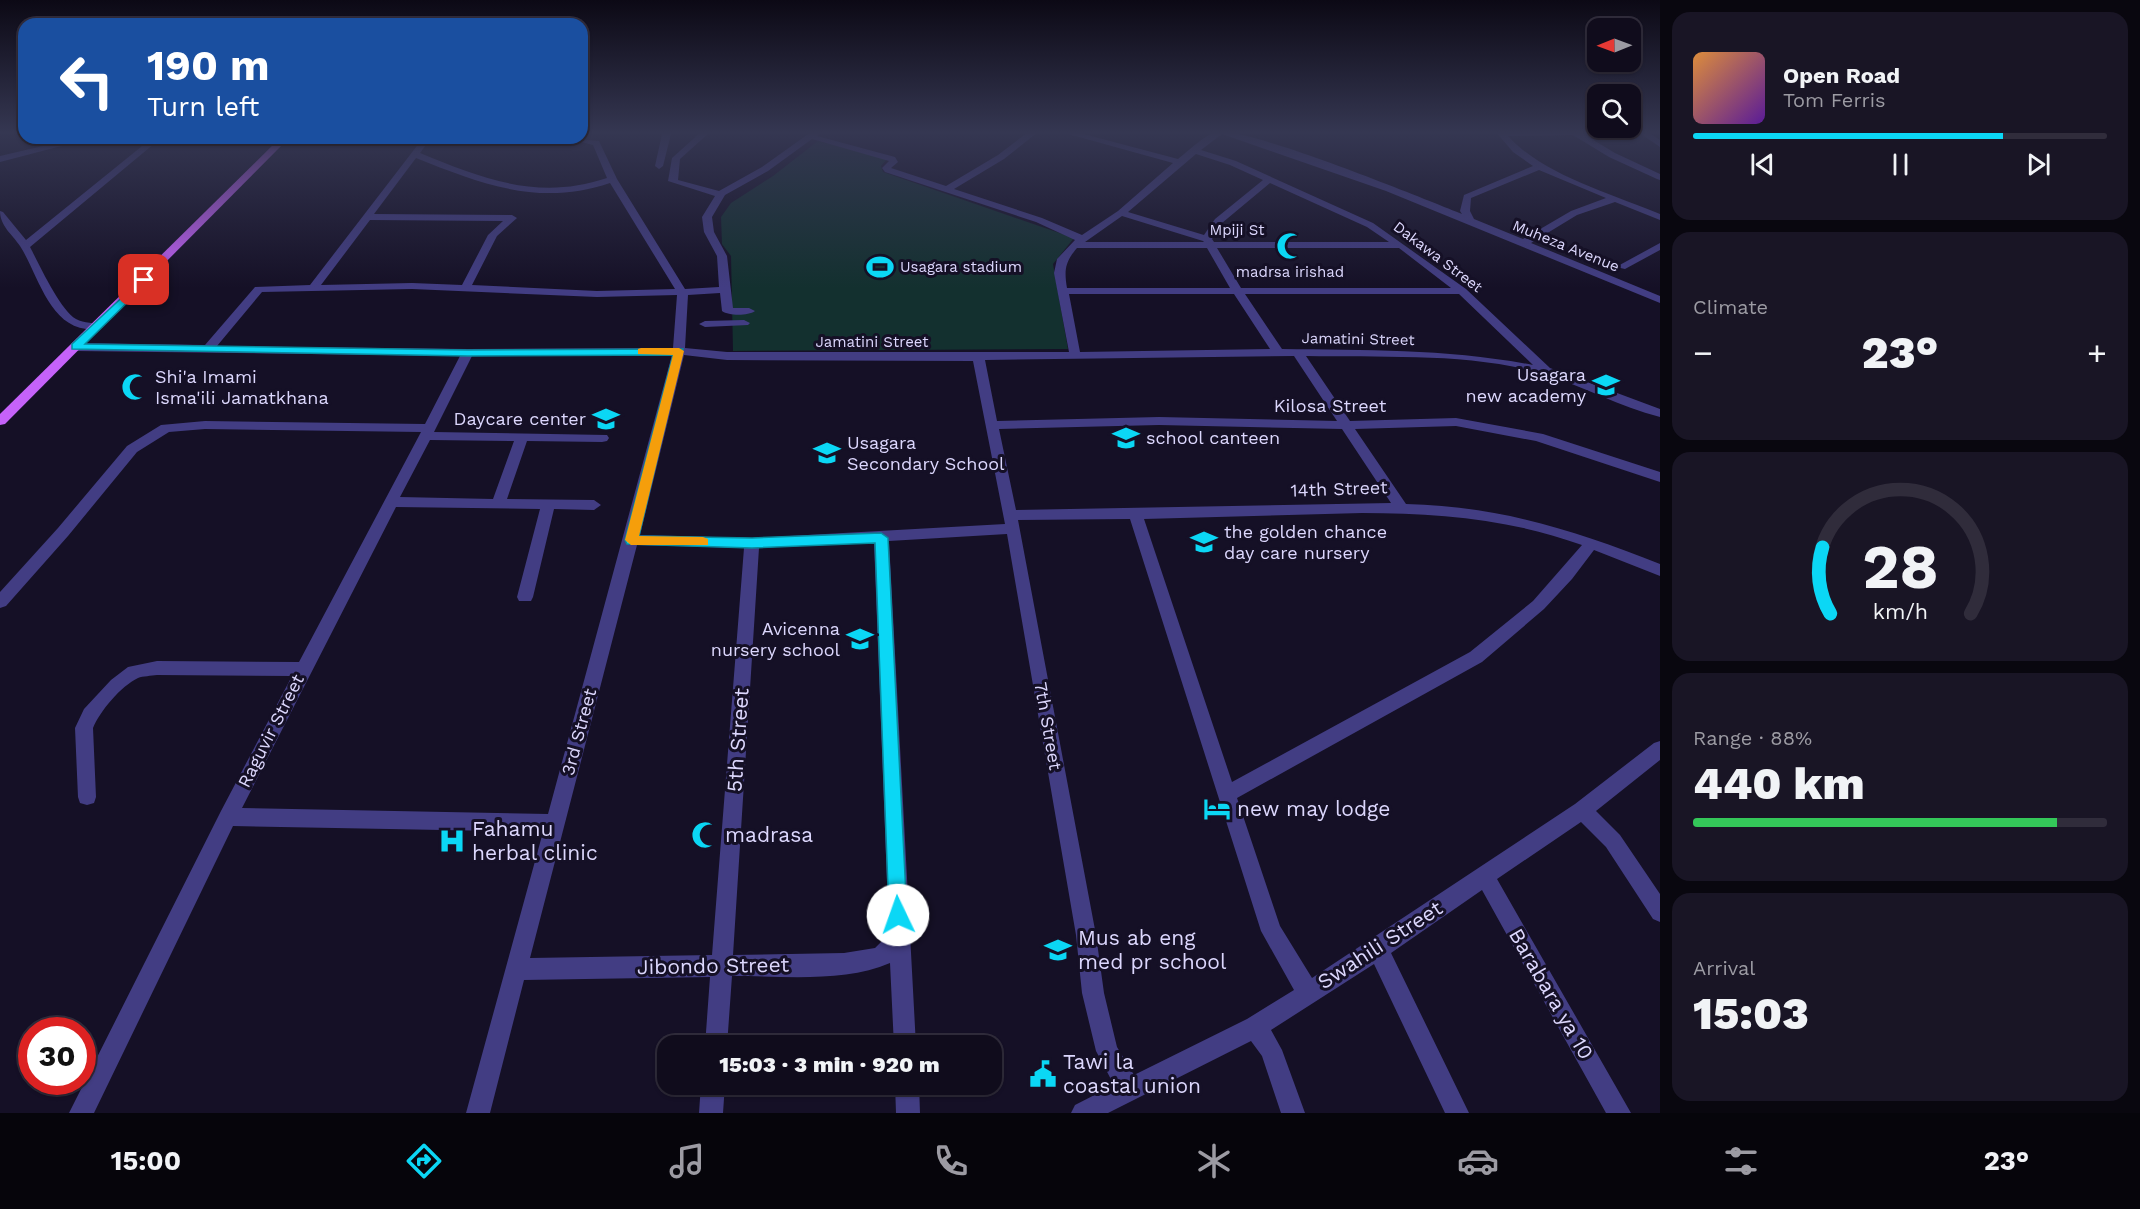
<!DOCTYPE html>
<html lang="en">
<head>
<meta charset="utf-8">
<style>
  body { margin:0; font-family:"Work Sans",sans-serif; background:#191525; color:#f1f3f6; height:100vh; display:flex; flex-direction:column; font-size:22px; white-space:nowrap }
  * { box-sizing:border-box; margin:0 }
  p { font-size:20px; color:#9c9ba3 }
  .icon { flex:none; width:33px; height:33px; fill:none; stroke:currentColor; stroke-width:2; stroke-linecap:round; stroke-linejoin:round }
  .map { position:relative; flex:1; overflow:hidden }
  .side { display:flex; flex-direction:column; gap:12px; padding:12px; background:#09070f; width:480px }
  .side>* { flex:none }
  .hud { position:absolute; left:18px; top:18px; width:570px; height:126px; border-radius:18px; box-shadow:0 2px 4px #0004,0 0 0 2px #302c3b; background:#1a4fa0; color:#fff; overflow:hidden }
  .needle { width:39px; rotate:269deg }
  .fabs { position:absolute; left:1587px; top:18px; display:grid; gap:12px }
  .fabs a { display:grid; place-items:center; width:54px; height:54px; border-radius:12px; background:#100c1c; box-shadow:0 2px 4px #0004,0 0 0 2px #302c3b; font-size:30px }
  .speed { position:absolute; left:18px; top:1017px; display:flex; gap:12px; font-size:30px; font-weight:700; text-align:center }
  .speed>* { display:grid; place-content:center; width:78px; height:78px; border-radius:50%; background:#100c1c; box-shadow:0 2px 4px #0004,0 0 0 2px #302c3b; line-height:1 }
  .speed .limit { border:9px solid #d22; background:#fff; color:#111 }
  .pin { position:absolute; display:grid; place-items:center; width:51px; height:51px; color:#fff; margin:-26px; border-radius:12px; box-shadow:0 3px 9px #0006 }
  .me { position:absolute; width:66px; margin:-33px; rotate:357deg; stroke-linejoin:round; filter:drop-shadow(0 0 4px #0008) }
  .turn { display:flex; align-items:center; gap:21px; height:126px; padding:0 30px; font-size:27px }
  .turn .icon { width:78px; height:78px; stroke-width:2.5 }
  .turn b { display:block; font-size:42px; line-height:51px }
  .big { font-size:45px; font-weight:800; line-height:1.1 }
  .side .widget { flex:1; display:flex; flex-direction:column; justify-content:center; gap:9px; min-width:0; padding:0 21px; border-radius:18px; background:#191525 }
  .side .dial { align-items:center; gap:0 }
  .dial svg { height:156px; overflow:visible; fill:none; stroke:#302c3b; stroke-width:7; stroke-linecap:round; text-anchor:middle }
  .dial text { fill:#f1f3f6; stroke:none }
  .song { display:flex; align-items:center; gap:18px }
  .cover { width:72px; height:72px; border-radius:9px; background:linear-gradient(135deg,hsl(30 70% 55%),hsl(270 70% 35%)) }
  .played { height:6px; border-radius:3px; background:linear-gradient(90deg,#0bd7f5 75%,#302c3b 75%) }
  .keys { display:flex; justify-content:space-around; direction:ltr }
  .heat { display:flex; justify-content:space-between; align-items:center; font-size:33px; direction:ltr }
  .charge { height:9px; border-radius:4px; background:linear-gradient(90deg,#34c759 88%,#302c3b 0) }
  .trip { position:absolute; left:657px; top:1035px; width:345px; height:60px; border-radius:18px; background:#100c1c; box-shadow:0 2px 4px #0004,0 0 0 2px #302c3b; font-weight:800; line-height:60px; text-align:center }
  .tab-bar { display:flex; height:96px; justify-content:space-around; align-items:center; background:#06050b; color:#9c9ba3 }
  .tab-bar .icon { width:42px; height:42px }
  .tab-bar .on { color:#0bd7f5 }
  .tab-bar b { font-size:27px; color:#f1f3f6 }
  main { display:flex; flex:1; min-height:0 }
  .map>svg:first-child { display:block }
</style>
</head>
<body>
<main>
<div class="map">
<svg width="1660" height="1113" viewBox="0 0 1660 1113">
  <rect width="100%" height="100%" fill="#151026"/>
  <!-- green -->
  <path fill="#13302f" d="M 818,141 L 887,159 L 881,166 L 883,172 L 1074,238 L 1053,264 L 1068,349 L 733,351 L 731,256 L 722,244 L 721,217 L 731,203 L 773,176 Z"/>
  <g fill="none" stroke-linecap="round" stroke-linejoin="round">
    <!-- minor -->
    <path fill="#423d83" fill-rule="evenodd" d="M 620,132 L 688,132 L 671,134 L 663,166 L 659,169 L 655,166 L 662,134 Z
      M 701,132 L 710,132 L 680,159 L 678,180 L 719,191 L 762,167 L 811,132 L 821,132 L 817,136 L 895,157 L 898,162 L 891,168 L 946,186 L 998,155 L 1028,132 L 1038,132 L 1004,159 L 954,189 L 1042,218 L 1082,235 L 1118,211 L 1173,163 L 1061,132 L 1076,132 L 1178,159 C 1187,152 1205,135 1215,132 C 1244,125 1424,199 1462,214 L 1460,211 L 1464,195 L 1533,166 L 1513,152 L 1496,132 L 1604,132 L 1585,135 L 1615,153 L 1660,174 L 1660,180 L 1657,179 L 1609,157 L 1573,135 L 1508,136 C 1543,175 1612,194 1660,214 L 1660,220 L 1615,202 L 1577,215 L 1531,243 L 1660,296 L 1660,303 L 1386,191 L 1222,134 L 1201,150 L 1236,161 L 1373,223 L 1466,289 L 1550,368 L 1660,409 L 1660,417 C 1620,407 1583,386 1544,374 C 1468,352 1384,358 1306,356 L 1350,421 L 1456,418 L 1543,434 L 1660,472 L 1660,482 L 1536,441 L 1456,426 L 1355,429 L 1406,504 C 1498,506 1575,530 1660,564 L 1660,576 L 1594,550 L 1572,579 L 1544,609 L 1482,662 L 1237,798 L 1280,926 L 1312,978 L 1575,804 L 1654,743 L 1660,741 L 1660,760 L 1596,811 L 1620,835 L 1660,894 L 1660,922 L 1653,919 L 1606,847 L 1581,822 L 1497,879 L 1631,1113 L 1606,1113 L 1482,890 L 1391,953 L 1469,1113 L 1445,1113 L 1374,964 L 1271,1030 L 1282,1050 L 1305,1113 L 1281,1113 L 1262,1056 L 1251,1041 L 1108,1113 L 1071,1113 L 1075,1105 L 1114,1085 L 1096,1051 L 1082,993 L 1076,935 L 1007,534 L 889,541 L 916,1046 L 894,1046 L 890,963 C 844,983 782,976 732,976 L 727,1046 L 705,1046 L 710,977 L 524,980 L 490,1113 L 466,1113 L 543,832 L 233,826 L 94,1113 L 69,1113 L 221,811 L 292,676 L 157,675 C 151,676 143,676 138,678 C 121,686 100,711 93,728 L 96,797 L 94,803 L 87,805 L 80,803 L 78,797 L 75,728 L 84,709 L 111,680 L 128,667 L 157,661 L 299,662 L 421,432 L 205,429 L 169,432 L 137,452 L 68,536 L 6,606 L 0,608 L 0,592 L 58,528 L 127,446 L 161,425 L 205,421 L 425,424 L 460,356 L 76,351 L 70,347 L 76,343 L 205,345 L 255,287 L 310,285 L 423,138 L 431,138 L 420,153 C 483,179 539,201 607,178 L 593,145 L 566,138 L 599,141 L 617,179 L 685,289 L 719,287 L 717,256 L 704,232 L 702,217 L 715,196 L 668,181 L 672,158 ZM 812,139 L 889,161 L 882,168 L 885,172 L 1036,222 L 1075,240 L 1057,259 L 1054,273 L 1069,352 L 727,352 L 685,348 L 688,295 L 720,293 L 722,311 C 729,316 748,316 755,311 L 749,308 L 733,308 L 727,256 L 714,232 L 712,217 L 725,195 L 768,171 ZM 1196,154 L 1230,165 L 1263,180 L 1215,219 L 1204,235 L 1128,212 ZM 416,158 C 481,184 540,207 610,183 L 675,289 L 597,291 L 472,285 L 497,236 L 517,218 L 512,215 L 374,214 ZM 1539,170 L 1606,198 L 1571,211 L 1523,239 L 1474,219 L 1470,211 L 1471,198 ZM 1270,183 L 1367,227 L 1389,242 L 1214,242 L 1212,239 L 1222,223 ZM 1122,216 L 1203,241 L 1204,242 L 1085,242 ZM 370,220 L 503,221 L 488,235 L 462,285 L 412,283 L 321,285 ZM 1077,248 L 1207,248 L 1230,288 L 1067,288 C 1064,270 1065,262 1077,248 ZM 1217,248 L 1399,248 L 1451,288 L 1241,288 ZM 412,289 L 597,297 L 677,295 L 673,348 L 468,349 L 217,346 L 262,292 ZM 1069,294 L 1234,294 L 1270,349 L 1080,352 ZM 1245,294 L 1459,294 L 1533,365 C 1450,349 1366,350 1282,349 ZM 672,355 L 548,814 L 242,808 L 396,507 L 540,509 L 517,597 L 519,601 L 531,601 L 533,597 L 554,509 L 594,510 L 601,505 L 594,500 L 507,499 L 527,441 L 602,442 L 607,441 L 609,438 L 607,435 L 434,432 L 472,356 ZM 684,355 L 727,360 L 973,361 L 1005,524 L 752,538 L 640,535 ZM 1294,356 L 1337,421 L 1159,417 L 997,421 L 985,360 ZM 1159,425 L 1342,429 L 1391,503 L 1016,510 L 999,429 ZM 430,440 L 514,441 L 493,499 L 400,497 ZM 1362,513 C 1438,513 1510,519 1582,545 L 1533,601 L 1470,652 L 1232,782 L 1144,519 ZM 1130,519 L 1261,931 L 1294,990 L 1247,1019 L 1134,1075 L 1117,1047 L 1104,993 L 1096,935 L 1018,520 ZM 874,542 L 889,934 L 875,948 L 844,953 L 733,955 L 759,548 ZM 637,545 L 744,548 L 712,955 L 530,958 Z
      M 1638,132 L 1648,132 L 1660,140 L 1660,147 Z
      M 77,138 L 92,138 L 0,162 L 0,156 Z
      M 152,138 L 161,138 L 30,247 C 39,264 60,310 76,319 C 84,324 95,321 103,327 C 97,331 93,330 86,329 C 48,324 38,274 20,246 C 12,234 0,226 0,211 L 3,212 L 26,240 Z
      M 1660,243 L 1660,250 L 1625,269 L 1616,267 Z
      M 744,320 L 750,323 L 748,325 L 705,327 L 699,324 L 705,321 Z
      M 701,1084 L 725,1084 L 723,1113 L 699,1113 Z
      M 895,1084 L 919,1084 L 920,1113 L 896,1113 Z"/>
    <!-- major -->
    <path fill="#c562f9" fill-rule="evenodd" d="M 280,138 L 289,138 L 5,424 L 0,425 L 0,414 Z"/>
  </g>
  <!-- sky -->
  <linearGradient id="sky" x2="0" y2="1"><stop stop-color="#0c0915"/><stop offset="0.46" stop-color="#353752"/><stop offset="1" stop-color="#353752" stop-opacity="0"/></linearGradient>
  <rect width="1660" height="288" fill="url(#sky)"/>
  <!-- route -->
  <path fill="#0bd7f5" stroke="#078c9f" stroke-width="1.5" d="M 144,277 L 149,280 L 148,282 L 85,344 L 468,350 L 683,349 L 639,536 L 752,538 L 881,533 L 888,538 L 907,915 L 905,921 L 898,924 L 891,921 L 889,915 L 875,543 L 752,548 L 627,544 L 625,540 L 673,355 L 468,356 L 72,349 L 72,344 Z"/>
  <!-- slow -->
  <path fill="#f59e0b" d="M 641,348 L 679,348 L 684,351 L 639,536 L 703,537 L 708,539 L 708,545 L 631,545 L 625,540 L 673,355 L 638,354 L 638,349 Z"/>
  <!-- icons -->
  <defs>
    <symbol id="mosque-bare" viewBox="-9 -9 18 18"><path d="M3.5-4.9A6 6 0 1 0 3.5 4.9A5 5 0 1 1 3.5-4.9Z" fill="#0bd7f5" stroke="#151026" stroke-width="2.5" paint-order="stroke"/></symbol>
    <symbol id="stadium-bare" viewBox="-9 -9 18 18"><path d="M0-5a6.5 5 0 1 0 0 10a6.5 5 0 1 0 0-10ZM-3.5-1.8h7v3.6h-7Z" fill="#0bd7f5" stroke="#151026" stroke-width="2.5" paint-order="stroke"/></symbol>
    <symbol id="school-bare" viewBox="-9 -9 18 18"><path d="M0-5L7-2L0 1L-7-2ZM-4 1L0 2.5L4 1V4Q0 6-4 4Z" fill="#0bd7f5" stroke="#151026" stroke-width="2.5" paint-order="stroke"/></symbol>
    <symbol id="hotel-bare" viewBox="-9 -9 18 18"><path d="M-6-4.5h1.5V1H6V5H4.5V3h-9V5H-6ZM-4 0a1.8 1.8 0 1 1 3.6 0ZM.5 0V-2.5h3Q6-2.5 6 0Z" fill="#0bd7f5" stroke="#151026" stroke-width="2.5" paint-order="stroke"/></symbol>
    <symbol id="hospital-bare" viewBox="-9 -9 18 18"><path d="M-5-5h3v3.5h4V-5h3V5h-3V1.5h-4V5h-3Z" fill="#0bd7f5" stroke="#151026" stroke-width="2.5" paint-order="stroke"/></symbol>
    <symbol id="civic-bare" viewBox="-9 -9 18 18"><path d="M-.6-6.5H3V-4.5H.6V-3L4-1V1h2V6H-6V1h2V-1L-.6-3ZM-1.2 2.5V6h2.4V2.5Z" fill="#0bd7f5" stroke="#151026" stroke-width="2.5" paint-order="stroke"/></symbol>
  </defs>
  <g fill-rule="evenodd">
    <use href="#mosque-bare" x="1271" y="227" width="38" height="38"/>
    <use href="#stadium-bare" x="861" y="248" width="38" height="38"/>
    <use href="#school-bare" x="1587" y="366" width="38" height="38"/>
    <use href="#mosque-bare" x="116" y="368" width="38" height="38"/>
    <use href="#school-bare" x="587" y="400" width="38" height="38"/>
    <use href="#school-bare" x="1107" y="419" width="38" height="38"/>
    <use href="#school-bare" x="808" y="434" width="38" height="38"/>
    <use href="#school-bare" x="1185" y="523" width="38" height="38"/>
    <use href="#school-bare" x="841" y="620" width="38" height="38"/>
    <use href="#hotel-bare" x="1198" y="790" width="38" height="38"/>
    <use href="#mosque-bare" x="686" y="816" width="38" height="38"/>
    <use href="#hospital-bare" x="433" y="822" width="38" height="38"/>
    <use href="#school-bare" x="1039" y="931" width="38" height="38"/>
    <use href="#civic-bare" x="1024" y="1055" width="38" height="38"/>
  </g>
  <g text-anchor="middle" stroke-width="6" stroke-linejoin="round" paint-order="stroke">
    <!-- far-street labels -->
    <g font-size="15" fill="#dcd7fd" stroke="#151026">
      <text x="1237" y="235">Mpiji St</text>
      <text transform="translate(1566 246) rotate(22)" y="5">Muheza Avenue</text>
      <text transform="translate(1438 257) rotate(37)" y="5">Dakawa Street</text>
      <text transform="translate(1358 339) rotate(1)" y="5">Jamatini Street</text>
      <text x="872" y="347">Jamatini Street</text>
    </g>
    <!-- far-poi labels -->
    <g font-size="15" fill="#dcd7fd" stroke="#151026" text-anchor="start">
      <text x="900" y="272">Usagara stadium</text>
      <text x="1290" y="277" text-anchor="middle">madrsa irishad</text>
    </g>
    <!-- poi labels -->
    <g font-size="18" fill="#dcd7fd" stroke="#151026" text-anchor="start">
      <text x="1586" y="381" text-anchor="end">Usagara<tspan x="1586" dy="21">new academy</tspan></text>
      <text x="155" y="383">Shi'a Imami<tspan x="155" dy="21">Isma'ili Jamatkhana</tspan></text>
      <text x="586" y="425" text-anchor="end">Daycare center</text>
      <text x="1146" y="444">school canteen</text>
      <text x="847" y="449">Usagara<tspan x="847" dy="21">Secondary School</tspan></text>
      <text x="1224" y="538">the golden chance<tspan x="1224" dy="21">day care nursery</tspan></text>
      <text x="840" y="635" text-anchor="end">Avicenna<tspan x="840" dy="21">nursery school</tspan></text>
    </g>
    <!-- street labels -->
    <g font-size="18" fill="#dcd7fd" stroke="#151026">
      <text x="1330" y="412">Kilosa Street</text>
      <text transform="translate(1339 489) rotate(-2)" y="6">14th Street</text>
      <text transform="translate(1048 726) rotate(80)" y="6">7th Street</text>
      <text transform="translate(271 731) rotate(-63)" y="6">Raguvir Street</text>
      <text transform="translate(579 732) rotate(-75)" y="6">3rd Street</text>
    </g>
    <!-- near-street labels -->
    <g font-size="21" fill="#dcd7fd" stroke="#151026">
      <text transform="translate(738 740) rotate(-86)" y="7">5th Street</text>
      <text transform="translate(1380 945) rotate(-33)" y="7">Swahili Street</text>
      <text transform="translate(713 966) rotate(-1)" y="7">Jibondo Street</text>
      <text transform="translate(1551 994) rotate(60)" y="7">Barabara ya 10</text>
    </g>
    <!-- near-poi labels -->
    <g font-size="21" fill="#dcd7fd" stroke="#151026" text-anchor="start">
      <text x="1237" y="816">new may lodge</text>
      <text x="472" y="836">Fahamu<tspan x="472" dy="24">herbal clinic</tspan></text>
      <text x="725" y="842">madrasa</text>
      <text x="1078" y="945">Mus ab eng<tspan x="1078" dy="24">med pr school</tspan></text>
      <text x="1063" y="1069">Tawi la<tspan x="1063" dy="24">coastal union</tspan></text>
    </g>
  </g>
</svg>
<div class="fabs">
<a><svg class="needle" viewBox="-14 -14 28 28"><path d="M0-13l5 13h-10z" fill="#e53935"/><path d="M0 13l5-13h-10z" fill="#9c9ba3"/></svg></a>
<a><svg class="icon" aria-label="search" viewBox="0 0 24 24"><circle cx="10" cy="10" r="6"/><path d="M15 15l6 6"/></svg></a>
</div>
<div class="speed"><div class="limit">30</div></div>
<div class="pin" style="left:144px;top:280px;background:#d93025"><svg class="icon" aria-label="arrive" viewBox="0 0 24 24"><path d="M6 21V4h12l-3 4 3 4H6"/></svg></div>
<svg class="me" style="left:898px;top:915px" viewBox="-20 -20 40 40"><circle r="19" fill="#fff"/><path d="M0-13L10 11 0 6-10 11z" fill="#0bd7f5"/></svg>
<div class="trip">15:03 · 3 min · 920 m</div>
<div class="hud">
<div class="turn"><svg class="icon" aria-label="left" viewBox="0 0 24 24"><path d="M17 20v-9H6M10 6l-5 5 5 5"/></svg><div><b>190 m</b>Turn left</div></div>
</div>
</div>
<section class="side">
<div class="widget">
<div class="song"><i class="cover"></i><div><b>Open Road</b><p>Tom Ferris</p></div></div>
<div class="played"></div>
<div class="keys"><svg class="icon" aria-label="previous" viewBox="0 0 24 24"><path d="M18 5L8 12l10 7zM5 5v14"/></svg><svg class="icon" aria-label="pause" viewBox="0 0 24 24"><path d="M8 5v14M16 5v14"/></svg><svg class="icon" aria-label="next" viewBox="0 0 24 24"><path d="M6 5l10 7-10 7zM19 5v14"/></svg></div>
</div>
<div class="widget"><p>Climate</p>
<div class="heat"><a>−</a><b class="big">23°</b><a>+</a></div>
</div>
<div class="widget dial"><svg viewBox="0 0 100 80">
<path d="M14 69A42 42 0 1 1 86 69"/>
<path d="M14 69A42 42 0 0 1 10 35" stroke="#0bd7f5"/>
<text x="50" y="56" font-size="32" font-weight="700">28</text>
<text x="50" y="72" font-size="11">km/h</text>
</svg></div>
<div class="widget"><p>Range · 88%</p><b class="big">440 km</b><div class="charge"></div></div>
<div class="widget"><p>Arrival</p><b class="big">15:03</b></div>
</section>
</main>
<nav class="tab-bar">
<b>15:00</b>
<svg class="icon on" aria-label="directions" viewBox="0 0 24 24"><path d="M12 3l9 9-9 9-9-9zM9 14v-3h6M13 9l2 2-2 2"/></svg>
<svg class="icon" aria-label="music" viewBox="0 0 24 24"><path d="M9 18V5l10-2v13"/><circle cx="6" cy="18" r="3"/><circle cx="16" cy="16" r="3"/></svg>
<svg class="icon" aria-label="phone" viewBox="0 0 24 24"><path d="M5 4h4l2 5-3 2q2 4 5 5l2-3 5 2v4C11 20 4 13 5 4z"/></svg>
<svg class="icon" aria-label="climate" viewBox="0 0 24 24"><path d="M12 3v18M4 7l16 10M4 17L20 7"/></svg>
<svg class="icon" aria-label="car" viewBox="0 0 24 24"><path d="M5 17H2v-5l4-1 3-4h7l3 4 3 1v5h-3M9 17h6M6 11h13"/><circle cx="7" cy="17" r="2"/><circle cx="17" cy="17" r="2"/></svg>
<svg class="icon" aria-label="filters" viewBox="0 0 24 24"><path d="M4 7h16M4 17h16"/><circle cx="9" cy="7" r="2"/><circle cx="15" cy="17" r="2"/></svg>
<b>23°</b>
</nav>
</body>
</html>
